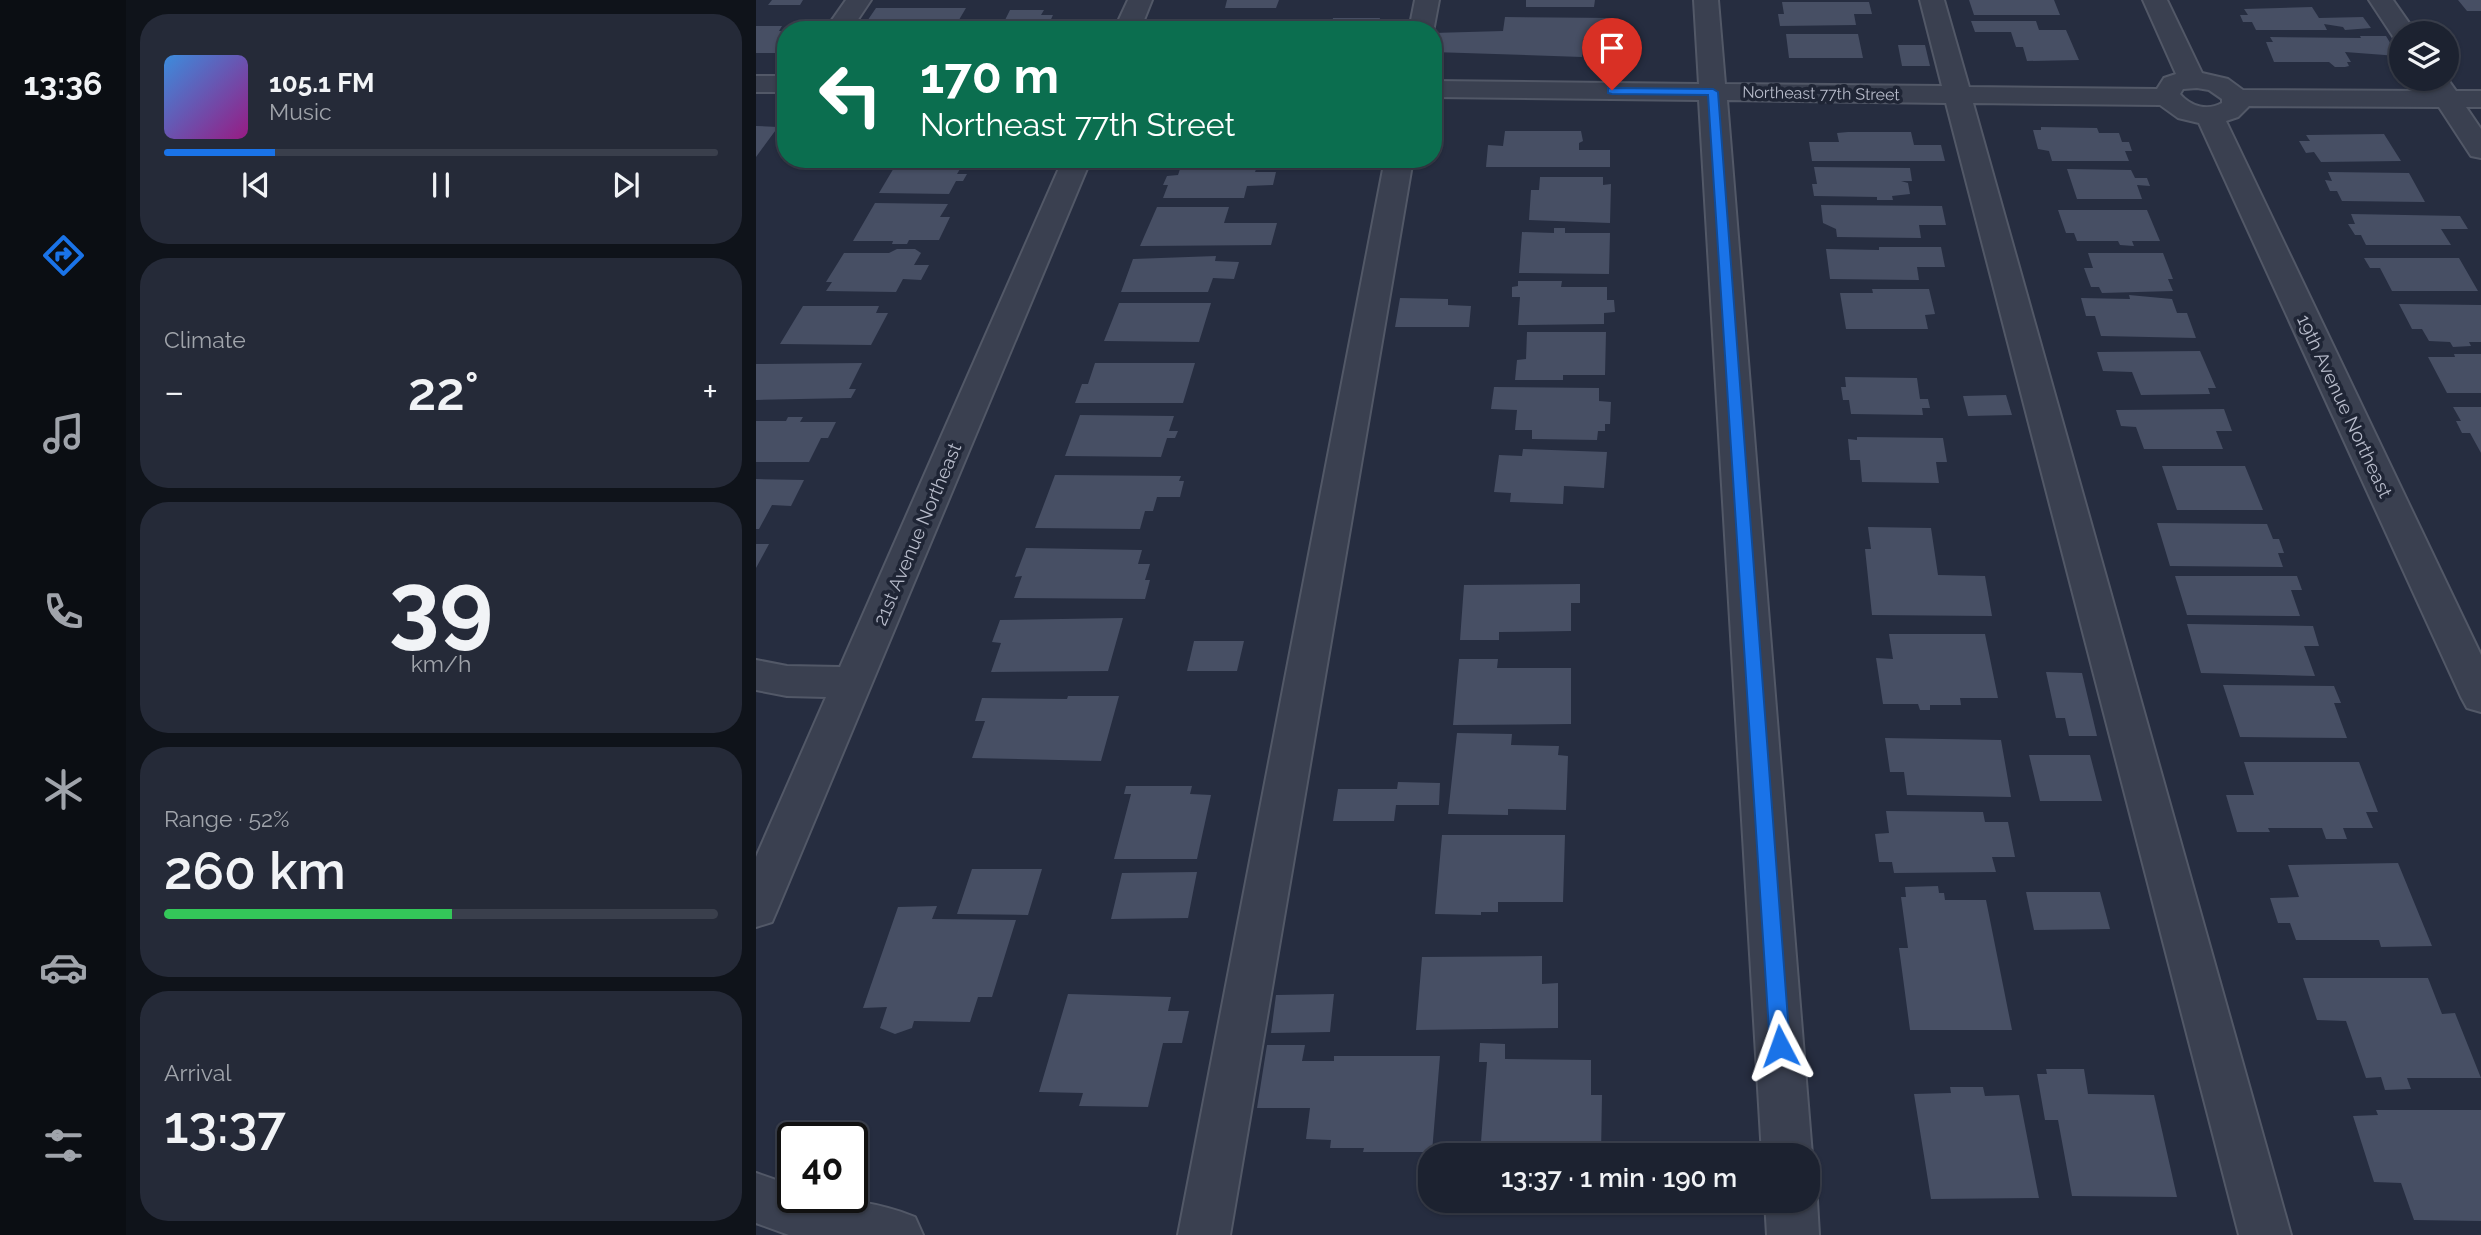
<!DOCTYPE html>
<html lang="en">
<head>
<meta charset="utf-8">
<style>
  body { margin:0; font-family:Raleway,sans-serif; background:#252a38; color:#f1f3f6; height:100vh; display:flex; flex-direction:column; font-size:26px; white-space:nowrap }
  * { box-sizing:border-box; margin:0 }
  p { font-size:23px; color:#a0a4ab }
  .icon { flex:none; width:38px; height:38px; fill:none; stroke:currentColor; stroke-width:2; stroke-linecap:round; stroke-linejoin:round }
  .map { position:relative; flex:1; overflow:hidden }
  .panel { display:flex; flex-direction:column; gap:14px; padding:14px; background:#0f131a; width:630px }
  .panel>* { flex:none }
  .top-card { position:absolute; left:21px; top:21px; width:665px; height:147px; border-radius:28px; box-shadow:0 2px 5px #0004,0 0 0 2px #3a3f4c; background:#0b6e4f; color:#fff; overflow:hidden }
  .fabs { position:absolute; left:1633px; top:21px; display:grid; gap:14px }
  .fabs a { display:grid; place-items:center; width:70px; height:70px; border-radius:50%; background:#1c2230; box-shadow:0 2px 5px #0004,0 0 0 2px #3a3f4c; font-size:35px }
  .speed { position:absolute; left:21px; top:1122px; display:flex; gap:14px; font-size:35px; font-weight:700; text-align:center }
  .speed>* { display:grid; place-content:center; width:91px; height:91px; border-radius:50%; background:#1c2230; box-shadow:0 2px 5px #0004,0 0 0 2px #3a3f4c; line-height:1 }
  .speed .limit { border:4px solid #111; border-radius:10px; background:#fff; color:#111 }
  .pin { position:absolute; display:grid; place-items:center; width:60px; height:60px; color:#fff; margin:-72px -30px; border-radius:50% 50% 50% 0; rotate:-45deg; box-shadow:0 0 7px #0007 }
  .pin .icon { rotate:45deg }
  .me { position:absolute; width:77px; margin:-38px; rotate:356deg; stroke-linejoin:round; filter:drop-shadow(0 0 5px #0008) }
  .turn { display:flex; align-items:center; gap:24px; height:147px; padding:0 28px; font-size:32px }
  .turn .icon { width:91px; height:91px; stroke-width:2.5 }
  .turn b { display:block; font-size:49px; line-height:60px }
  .big { font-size:52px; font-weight:600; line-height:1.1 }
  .panel .widget { flex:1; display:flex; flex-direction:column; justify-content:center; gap:10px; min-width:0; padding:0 24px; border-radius:28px; background:#252a38 }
  .panel .dial { align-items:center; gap:0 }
  .dial b { font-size:91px; line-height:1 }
  .song { display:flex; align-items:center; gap:21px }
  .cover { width:84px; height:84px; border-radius:10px; background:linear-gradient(135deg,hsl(210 70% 55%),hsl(310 70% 35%)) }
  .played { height:7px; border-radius:4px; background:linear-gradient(90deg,#1a73e8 20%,#3a3f4c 20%) }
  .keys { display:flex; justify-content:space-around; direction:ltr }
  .heat { display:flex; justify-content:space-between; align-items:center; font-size:38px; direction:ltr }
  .charge { height:10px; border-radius:5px; background:linear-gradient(90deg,#34c759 52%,#3a3f4c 0) }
  .trip { position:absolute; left:662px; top:1143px; width:402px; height:70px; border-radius:28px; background:#1c2230; box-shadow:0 2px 5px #0004,0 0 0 2px #3a3f4c; font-weight:600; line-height:70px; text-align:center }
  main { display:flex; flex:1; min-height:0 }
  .tab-bar { display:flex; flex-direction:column; width:126px; justify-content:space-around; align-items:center; background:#0b0e13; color:#a0a4ab }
  .tab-bar .icon { width:49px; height:49px }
  .tab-bar .selected { color:#1a73e8 }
  .tab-bar b { font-size:32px; color:#f1f3f6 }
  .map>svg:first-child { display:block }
</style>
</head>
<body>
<main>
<nav class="tab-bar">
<b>13:36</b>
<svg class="icon selected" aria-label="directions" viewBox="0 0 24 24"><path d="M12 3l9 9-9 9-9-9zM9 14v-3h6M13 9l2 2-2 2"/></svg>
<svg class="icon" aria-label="music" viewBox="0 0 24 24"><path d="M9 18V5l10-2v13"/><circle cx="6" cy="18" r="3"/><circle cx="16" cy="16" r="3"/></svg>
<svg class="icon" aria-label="phone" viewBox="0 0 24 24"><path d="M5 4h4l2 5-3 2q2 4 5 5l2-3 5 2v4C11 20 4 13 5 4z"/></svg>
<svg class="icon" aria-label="climate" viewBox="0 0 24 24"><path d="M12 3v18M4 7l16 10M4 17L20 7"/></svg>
<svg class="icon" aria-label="car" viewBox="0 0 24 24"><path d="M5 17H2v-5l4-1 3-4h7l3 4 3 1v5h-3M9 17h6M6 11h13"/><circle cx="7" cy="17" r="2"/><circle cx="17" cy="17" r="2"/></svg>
<svg class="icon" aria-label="filters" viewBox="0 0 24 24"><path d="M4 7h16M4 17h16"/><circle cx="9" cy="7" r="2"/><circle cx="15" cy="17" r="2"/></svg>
</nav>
<section class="panel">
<div class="widget">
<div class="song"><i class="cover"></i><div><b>105.1 FM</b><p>Music</p></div></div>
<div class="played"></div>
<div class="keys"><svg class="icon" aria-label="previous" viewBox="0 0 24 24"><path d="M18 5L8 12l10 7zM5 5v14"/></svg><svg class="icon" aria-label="pause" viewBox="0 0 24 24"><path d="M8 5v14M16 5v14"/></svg><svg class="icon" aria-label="next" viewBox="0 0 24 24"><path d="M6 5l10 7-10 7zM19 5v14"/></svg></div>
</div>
<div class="widget"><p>Climate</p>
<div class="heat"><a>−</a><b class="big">22°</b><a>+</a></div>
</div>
<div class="widget dial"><b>39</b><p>km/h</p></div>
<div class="widget"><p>Range · 52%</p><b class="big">260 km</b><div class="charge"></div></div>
<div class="widget"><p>Arrival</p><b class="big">13:37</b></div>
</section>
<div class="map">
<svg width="1725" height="1235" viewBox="0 0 1725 1235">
  <rect width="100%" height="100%" fill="#262d40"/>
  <!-- building -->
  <path fill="#474f64" d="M 16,0 L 47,0 L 44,5 L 12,5 Z
    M 471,0 L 523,0 L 520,8 L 469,8 Z
    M 770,0 L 839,0 L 838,7 L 770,7 Z
    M 1213,0 L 1298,0 L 1304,15 L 1218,15 Z
    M 1702,0 L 1725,0 L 1725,11 L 1711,11 Z
    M 1026,2 L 1113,2 L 1116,14 L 1098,14 L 1100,25 L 1024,26 L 1022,14 L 1028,14 Z
    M 1556,7 L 1563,18 L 1607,17 L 1615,28 L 1589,30 L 1587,27 L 1568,24 L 1571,30 L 1500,30 L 1496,22 L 1487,22 L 1484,15 L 1492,15 L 1488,9 Z
    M 120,8 L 210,8 L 197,30 L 105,30 Z
    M 254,10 L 288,10 L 285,15 L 297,15 L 290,30 L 223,30 L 227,22 L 248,22 Z
    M 749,17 L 858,18 L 857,39 L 827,39 L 826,57 L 677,52 L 677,33 L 747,31 Z
    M 577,18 L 624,18 L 622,30 L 574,30 Z
    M 1215,21 L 1280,21 L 1283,30 L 1310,30 L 1323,60 L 1271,61 L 1267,47 L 1260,47 L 1255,32 L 1219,32 Z
    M 462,22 L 529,22 L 527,30 L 460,30 Z
    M 0,26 L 26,26 L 23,31 L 30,31 L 29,53 L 0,53 Z
    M 1030,34 L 1102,34 L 1107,58 L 1033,58 Z
    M 1604,36 L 1630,36 L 1642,56 L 1589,52 L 1595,62 L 1591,62 L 1593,66 L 1589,67 L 1579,67 L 1573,62 L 1518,62 L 1510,42 L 1517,42 L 1514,37 L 1605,38 Z
    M 1142,45 L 1169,45 L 1174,66 L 1146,66 Z
    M 0,126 L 22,127 L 0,157 Z
    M 1285,127 L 1341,128 L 1343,133 L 1363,133 L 1366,142 L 1373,142 L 1376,151 L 1369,151 L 1373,161 L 1296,161 L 1293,151 L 1282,149 L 1277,130 L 1285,130 Z
    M 749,131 L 825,131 L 827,141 L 823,143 L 823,150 L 854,150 L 854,167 L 730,167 L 732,145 L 747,146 Z
    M 1092,132 L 1155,132 L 1158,145 L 1185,145 L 1189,161 L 1056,161 L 1053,142 L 1083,142 L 1081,133 Z
    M 1628,134 L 1645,161 L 1565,162 L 1558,152 L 1550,153 L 1543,141 L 1554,141 L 1550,135 Z
    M 142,161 L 207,164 L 201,174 L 211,174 L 207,181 L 200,181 L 193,194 L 123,193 Z
    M 426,163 L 502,164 L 499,172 L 520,172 L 517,185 L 491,186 L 488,198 L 407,198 L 412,185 L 407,185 L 411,176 L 422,175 Z
    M 1058,167 L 1154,168 L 1156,181 L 1145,181 L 1152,183 L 1154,194 L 1136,196 L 1137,200 L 1121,200 L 1121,197 L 1058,196 L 1056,184 L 1061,184 Z
    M 1311,169 L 1375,170 L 1379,178 L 1391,178 L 1394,186 L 1381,185 L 1386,199 L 1321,199 Z
    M 1572,172 L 1653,173 L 1669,202 L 1586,201 L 1581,191 L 1574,191 L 1569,180 L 1576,181 Z
    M 784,177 L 847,177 L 847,185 L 855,184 L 854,223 L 773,220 L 775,190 L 783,190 Z
    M 119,203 L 192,204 L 184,217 L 194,217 L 183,240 L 153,240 L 151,244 L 136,244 L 137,241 L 97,241 Z
    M 1065,205 L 1186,206 L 1190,225 L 1163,225 L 1165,238 L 1081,237 L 1080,229 L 1067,223 Z
    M 401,207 L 473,207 L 468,223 L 521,223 L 515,245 L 384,246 Z
    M 1302,210 L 1391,210 L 1404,241 L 1376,241 L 1378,246 L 1364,245 L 1362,241 L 1321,241 L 1318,233 L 1310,233 Z
    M 1595,214 L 1704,216 L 1712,229 L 1685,229 L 1695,245 L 1610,245 L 1605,235 L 1599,235 L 1592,224 L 1599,224 Z
    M 798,228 L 809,228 L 809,233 L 854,233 L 853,274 L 763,273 L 766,232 L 798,233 Z
    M 1123,247 L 1185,247 L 1189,267 L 1161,267 L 1163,280 L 1074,279 L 1070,249 L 1123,250 Z
    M 141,249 L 159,249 L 165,253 L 158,265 L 173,265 L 165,280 L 147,279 L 140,292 L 70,291 L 76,282 L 70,282 L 88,253 L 133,253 Z
    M 1332,253 L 1407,253 L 1417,279 L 1412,279 L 1417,291 L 1346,293 L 1343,287 L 1335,287 L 1328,268 L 1337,268 Z
    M 460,256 L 459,261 L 483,262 L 478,279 L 457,278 L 452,292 L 365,292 L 377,259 Z
    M 1608,258 L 1703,258 L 1722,291 L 1636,291 L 1624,268 L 1614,268 Z
    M 762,281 L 806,281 L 805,287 L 851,287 L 851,300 L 858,300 L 859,312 L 848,313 L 848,324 L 762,325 L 764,297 L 756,297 L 756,287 L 762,286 Z
    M 1116,289 L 1173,289 L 1179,314 L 1169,315 L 1172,329 L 1090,329 L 1084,293 L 1117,293 Z
    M 1373,295 L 1416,299 L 1421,313 L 1431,313 L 1440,338 L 1345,336 L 1339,316 L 1330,316 L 1325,298 L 1374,299 Z
    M 644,298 L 692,299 L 692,305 L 715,306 L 713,327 L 639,327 Z
    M 363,303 L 455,303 L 443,342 L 348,341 Z
    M 1643,304 L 1725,305 L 1725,342 L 1713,342 L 1715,346 L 1697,347 L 1694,342 L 1673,341 L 1666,329 L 1656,329 Z
    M 47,306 L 123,306 L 120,313 L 132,313 L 115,345 L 24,344 Z
    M 771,332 L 850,332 L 849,375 L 807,375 L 807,380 L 759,380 L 761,360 L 770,359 Z
    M 1444,351 L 1460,388 L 1452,388 L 1454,394 L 1385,395 L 1376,372 L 1347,371 L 1341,352 Z
    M 1698,354 L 1725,354 L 1725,393 L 1691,393 L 1672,357 L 1699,357 Z
    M 106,363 L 93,389 L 100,389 L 95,398 L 0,400 L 0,364 Z
    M 339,363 L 439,363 L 427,403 L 319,403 L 326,384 L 332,384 Z
    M 1089,377 L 1161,378 L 1164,399 L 1172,399 L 1174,408 L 1166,408 L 1167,415 L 1095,414 L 1093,400 L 1087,400 L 1085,387 L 1090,387 Z
    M 738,387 L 843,388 L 843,401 L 855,402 L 854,424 L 849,424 L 849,431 L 842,431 L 841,440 L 776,439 L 776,430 L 759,430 L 761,410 L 735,409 Z
    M 1250,395 L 1256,415 L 1212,416 L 1207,396 Z
    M 1697,407 L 1725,407 L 1725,453 L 1714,433 L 1706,433 L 1700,421 L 1705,421 Z
    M 1468,409 L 1476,431 L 1460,431 L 1467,449 L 1388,449 L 1380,427 L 1365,426 L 1360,410 Z
    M 324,415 L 418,416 L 413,431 L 422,431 L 419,438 L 411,438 L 405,457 L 309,456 Z
    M 32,417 L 47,417 L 44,422 L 80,422 L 72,438 L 65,438 L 53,462 L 0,462 L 0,421 L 30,421 Z
    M 1101,437 L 1187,438 L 1191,462 L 1180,462 L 1183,483 L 1106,482 L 1104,460 L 1094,460 L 1092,439 L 1101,440 Z
    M 767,449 L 851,452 L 848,488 L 808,486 L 807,504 L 754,502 L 755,493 L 738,492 L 743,455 L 766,456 Z
    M 1406,466 L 1489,466 L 1507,510 L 1421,510 Z
    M 299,475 L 425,476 L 423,481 L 428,481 L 424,497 L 401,497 L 397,511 L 389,511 L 384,529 L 279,528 Z
    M 0,479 L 48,480 L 35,506 L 16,505 L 3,529 L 0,529 Z
    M 1401,523 L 1511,524 L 1517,539 L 1523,539 L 1528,553 L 1522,553 L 1527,567 L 1414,566 Z
    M 1112,527 L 1175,528 L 1182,575 L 1229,576 L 1236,616 L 1116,615 L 1109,549 L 1115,549 Z
    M 0,544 L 13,544 L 0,568 Z
    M 270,548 L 386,550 L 382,564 L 394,564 L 389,580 L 394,580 L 389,599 L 258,598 L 266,576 L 259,577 Z
    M 1419,576 L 1541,576 L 1546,590 L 1535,590 L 1544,616 L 1431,615 Z
    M 824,584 L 824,603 L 815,603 L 815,631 L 743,632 L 743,640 L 704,640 L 708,585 Z
    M 367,618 L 352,671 L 235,672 L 245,643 L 236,642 L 244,620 Z
    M 1431,624 L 1557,626 L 1563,646 L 1548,646 L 1559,676 L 1445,673 Z
    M 1133,634 L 1229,634 L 1242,698 L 1204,698 L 1205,705 L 1174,705 L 1174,710 L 1164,710 L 1162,704 L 1127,704 L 1120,658 L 1137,659 Z
    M 438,641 L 488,641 L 481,671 L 431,671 Z
    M 703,659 L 742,659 L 741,668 L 815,668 L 815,724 L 697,725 Z
    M 1290,672 L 1326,673 L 1341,736 L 1313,736 L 1309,718 L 1300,718 Z
    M 1467,685 L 1578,686 L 1585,703 L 1578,703 L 1591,738 L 1484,737 Z
    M 312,696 L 363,696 L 345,761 L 216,758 L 229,721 L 219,721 L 226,698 L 311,699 Z
    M 701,733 L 756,734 L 755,745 L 803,746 L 802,755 L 812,756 L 810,810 L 752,809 L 752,815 L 692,814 Z
    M 1129,738 L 1245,740 L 1255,797 L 1151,795 L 1148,772 L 1134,772 Z
    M 1273,755 L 1334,755 L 1346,801 L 1284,801 Z
    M 1488,762 L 1603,762 L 1622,812 L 1610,812 L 1617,828 L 1587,828 L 1591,839 L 1570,839 L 1566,828 L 1512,828 L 1514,832 L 1481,832 L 1470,795 L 1498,795 Z
    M 642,782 L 684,783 L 683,805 L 640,805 L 638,821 L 577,821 L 582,789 L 641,789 Z
    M 370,786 L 436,786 L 434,794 L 455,795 L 441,859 L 358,859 L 375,794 L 368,794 Z
    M 1130,811 L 1227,812 L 1229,822 L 1252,822 L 1259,857 L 1236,857 L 1240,872 L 1138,873 L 1136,862 L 1123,862 L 1119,834 L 1133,833 Z
    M 686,835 L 809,835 L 807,902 L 742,902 L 742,912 L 725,912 L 725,915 L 679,914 Z
    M 1642,863 L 1676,946 L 1625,947 L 1623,940 L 1540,940 L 1534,923 L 1522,923 L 1514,898 L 1543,897 L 1532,865 Z
    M 216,869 L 286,869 L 272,915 L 201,914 Z
    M 441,872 L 432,918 L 355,919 L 366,873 Z
    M 1182,886 L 1183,893 L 1188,893 L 1189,900 L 1230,900 L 1256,1030 L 1154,1030 L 1143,948 L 1152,948 L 1145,897 L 1150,897 L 1149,887 Z
    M 1270,892 L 1344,892 L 1354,929 L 1278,930 Z
    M 181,906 L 176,919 L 260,920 L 236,997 L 222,997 L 214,1022 L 158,1021 L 156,1028 L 139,1034 L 124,1028 L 131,1007 L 107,1008 L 142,907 Z
    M 786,956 L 786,984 L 802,983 L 802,1028 L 660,1030 L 666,957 Z
    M 1547,978 L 1672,978 L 1686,1014 L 1699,1013 L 1725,1078 L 1651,1078 L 1655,1089 L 1629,1090 L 1625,1077 L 1610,1078 L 1590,1021 L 1561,1020 Z
    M 312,994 L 415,997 L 412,1011 L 433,1011 L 426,1043 L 407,1043 L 392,1107 L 323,1106 L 327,1093 L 283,1092 Z
    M 578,994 L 574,1032 L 515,1033 L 520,995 Z
    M 724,1043 L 749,1044 L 749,1059 L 835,1060 L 835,1095 L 846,1095 L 845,1155 L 724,1155 L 731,1062 L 723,1062 Z
    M 511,1045 L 549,1045 L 546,1061 L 578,1061 L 578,1056 L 684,1056 L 676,1152 L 607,1152 L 608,1148 L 574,1148 L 575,1140 L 550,1139 L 554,1108 L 501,1108 Z
    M 1290,1069 L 1328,1069 L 1332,1094 L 1398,1095 L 1421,1197 L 1316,1196 L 1302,1120 L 1289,1120 L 1281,1074 L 1291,1074 Z
    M 1194,1087 L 1227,1087 L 1229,1096 L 1263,1095 L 1283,1198 L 1175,1199 L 1158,1094 L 1195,1093 Z
    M 1620,1110 L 1725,1110 L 1725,1221 L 1658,1220 L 1645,1183 L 1618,1182 L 1597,1116 L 1622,1115 Z"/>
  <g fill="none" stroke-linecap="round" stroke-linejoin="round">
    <defs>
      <path id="minor" d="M 90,0 L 115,0 L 95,30 L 69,30 Z
        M 372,0 L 396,0 L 384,30 L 358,30 Z
        M 659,0 L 683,0 L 677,32 L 677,30 L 653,30 Z
        M 938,0 L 962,0 L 969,84 L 1186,86 L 1164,0 L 1188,0 L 1213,87 L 1401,89 L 1408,78 L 1420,74 L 1387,0 L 1411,0 L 1446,73 L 1472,79 L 1487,90 L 1673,91 L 1668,83 L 1671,79 L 1690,77 L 1700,91 L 1725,91 L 1725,107 L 1710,107 L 1725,129 L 1725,158 L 1715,156 L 1683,107 L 1493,106 L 1482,117 L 1470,121 L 1725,655 L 1725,712 L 1711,708 L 1705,697 L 1443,123 L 1422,118 L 1404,105 L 1217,103 L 1535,1235 L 1483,1235 L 1190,103 L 971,100 L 1056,1155 L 1052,1165 L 1052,1155 L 1006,1155 L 943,100 L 677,97 L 677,81 L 943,84 ZM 1441,88 L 1453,90 L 1466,99 L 1466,103 C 1452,111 1435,107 1424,94 L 1427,89 Z
        M 1613,0 L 1637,0 L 1660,33 L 1645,33 L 1645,40 L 1638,38 Z
        M 0,76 L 30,76 L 30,92 L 0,92 Z
        M 307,159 L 335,159 L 22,908 L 16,922 L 0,927 L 0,857 L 70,697 L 31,696 L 0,690 L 0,660 L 31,666 L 84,667 Z
        M 629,159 L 657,159 L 474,1235 L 422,1235 Z
        M 0,1173 L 37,1186 L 37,1197 C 79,1197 120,1201 159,1217 L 167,1235 L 33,1235 L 0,1223 Z
        M 1052,1182 L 1061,1200 L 1063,1235 L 1011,1235 L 1009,1200 L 1052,1200 Z"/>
    </defs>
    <!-- minor casing -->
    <use href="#minor" stroke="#525867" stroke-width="4"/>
    <!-- minor -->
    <use href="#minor" fill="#3a4050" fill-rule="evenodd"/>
  </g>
  <!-- route -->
  <path fill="#1a73e8" stroke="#114b97" stroke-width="2" d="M 852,88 L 957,89 L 962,92 L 1034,1046 L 1031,1052 L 1024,1055 L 1017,1052 L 1014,1046 L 952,95 L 856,94 L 852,93 Z"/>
  <g text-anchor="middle" stroke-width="7" stroke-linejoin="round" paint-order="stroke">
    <!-- far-street labels -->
    <g font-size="16" fill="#b7bbca" stroke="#1f2535">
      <text transform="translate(1065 93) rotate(1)" y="6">Northeast 77th Street</text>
    </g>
    <!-- street labels -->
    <g font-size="19" fill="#b7bbca" stroke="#1f2535">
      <text transform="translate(1589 406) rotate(65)" y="7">19th Avenue Northeast</text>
      <text transform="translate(161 534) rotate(-67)" y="7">21st Avenue Northeast</text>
    </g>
  </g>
</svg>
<div class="fabs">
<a><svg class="icon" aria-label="layers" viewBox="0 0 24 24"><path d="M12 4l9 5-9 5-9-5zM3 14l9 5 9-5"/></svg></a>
</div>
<div class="speed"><div class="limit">40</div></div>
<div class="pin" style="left:856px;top:90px;background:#d93025"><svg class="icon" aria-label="arrive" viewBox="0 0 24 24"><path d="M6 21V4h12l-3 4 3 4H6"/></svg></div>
<svg class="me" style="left:1024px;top:1046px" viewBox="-20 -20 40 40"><path d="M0-17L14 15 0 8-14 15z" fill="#1a73e8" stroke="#fff" stroke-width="4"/></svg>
<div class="trip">13:37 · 1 min · 190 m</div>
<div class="top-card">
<div class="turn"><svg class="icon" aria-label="left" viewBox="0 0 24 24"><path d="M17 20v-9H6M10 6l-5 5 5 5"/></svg><div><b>170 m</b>Northeast 77th Street</div></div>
</div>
</div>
</main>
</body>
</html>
